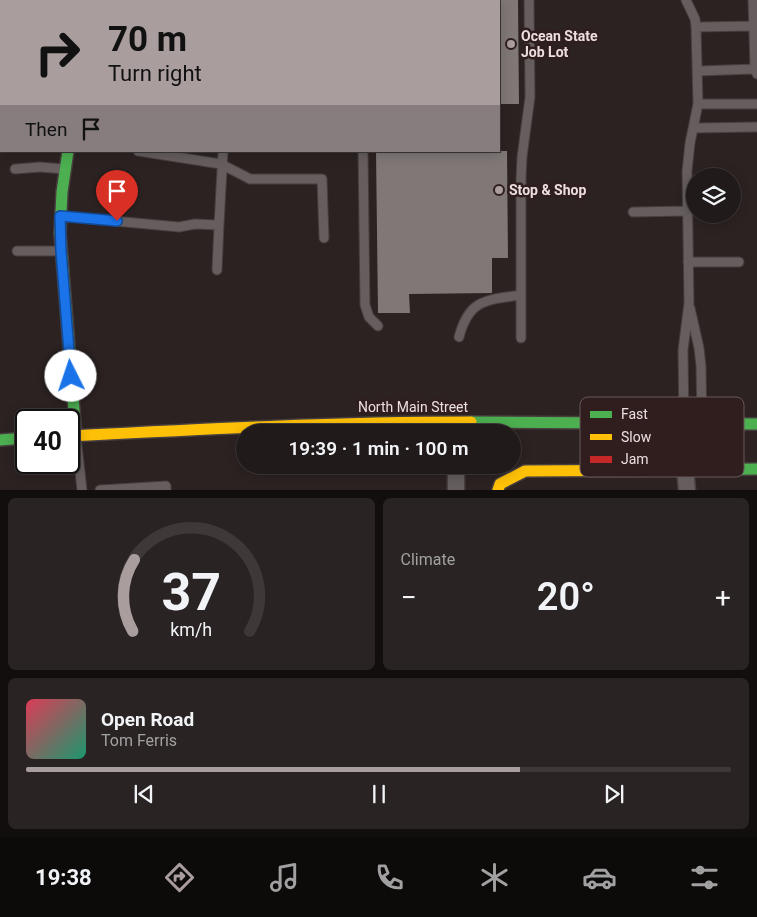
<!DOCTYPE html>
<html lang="en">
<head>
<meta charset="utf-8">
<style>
  body { margin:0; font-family:Roboto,sans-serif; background:#292323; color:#f1f3f6; height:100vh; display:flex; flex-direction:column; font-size:19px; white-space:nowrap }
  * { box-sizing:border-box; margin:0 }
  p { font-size:16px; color:#a2a1a2 }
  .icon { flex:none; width:28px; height:28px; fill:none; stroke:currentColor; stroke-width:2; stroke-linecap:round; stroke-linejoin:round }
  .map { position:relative; height:490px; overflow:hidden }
  .drawer { display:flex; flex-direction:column; gap:8px; padding:8px; background:#120e0e; flex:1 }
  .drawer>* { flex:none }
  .hud { position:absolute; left:0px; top:0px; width:500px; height:152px; box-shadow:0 2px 12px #0003,0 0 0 1px #3e3839; background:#a99d9e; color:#111; overflow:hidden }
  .fabs { position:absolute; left:686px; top:168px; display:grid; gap:10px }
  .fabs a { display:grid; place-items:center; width:55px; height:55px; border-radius:50%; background:#211a1a; box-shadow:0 2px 12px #0003,0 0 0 1px #3e3839; font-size:25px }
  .speed { position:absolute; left:15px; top:409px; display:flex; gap:10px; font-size:25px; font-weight:700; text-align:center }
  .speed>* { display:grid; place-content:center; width:65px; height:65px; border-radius:50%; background:#211a1a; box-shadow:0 2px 12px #0003,0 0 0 1px #3e3839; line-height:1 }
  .speed .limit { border:2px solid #111; border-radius:8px; background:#fff; color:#111 }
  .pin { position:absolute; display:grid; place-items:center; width:42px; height:42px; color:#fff; margin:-51px -21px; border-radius:50% 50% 50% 0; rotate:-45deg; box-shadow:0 0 5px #0007 }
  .pin .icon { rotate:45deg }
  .me { position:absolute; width:55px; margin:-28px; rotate:356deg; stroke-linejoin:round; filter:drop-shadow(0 0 4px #0008) }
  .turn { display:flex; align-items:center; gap:18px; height:105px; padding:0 25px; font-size:22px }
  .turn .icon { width:65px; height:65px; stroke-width:2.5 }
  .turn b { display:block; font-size:35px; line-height:42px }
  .then { display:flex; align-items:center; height:48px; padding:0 25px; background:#0003; gap:10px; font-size:19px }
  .big { font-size:38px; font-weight:600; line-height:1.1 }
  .drawer .tile { flex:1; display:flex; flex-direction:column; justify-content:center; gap:8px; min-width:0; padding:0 18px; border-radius:8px; background:#292323 }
  .drawer .dial { align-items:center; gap:0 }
  .dial svg { height:130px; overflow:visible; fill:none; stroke:#3e3839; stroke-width:7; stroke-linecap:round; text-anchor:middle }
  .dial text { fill:#f1f3f6; stroke:none }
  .song { display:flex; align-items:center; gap:15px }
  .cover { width:60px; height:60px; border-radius:8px; background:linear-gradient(135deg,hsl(350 70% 55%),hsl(160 70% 35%)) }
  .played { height:5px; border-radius:2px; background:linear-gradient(90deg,#a99d9e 70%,#3e3839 70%) }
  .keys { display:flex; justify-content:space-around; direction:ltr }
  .heat { display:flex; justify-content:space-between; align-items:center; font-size:28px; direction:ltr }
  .drawer .tiles { flex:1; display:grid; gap:8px; grid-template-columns:1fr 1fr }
  .tile:last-child { grid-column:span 2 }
  .trip { position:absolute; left:236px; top:424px; width:285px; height:50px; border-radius:25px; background:#211a1a; box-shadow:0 2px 12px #0003,0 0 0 1px #3e3839; font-weight:600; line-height:50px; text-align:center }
  .tabs { display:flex; height:80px; justify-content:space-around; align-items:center; background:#0d0a0a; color:#a2a1a2 }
  .tabs .icon { width:35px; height:35px }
  .tabs .current { color:#a99d9e }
  .tabs b { font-size:22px; color:#f1f3f6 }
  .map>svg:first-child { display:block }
</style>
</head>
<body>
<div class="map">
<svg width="757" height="490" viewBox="0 0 757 490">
  <rect width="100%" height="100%" fill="#2c2222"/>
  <!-- building -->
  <path fill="#807777" d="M 499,0 L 518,0 L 519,104 L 499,104 Z
    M 376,151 L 507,151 L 508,258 L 492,258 L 492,293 L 409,294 L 410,313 L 378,313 Z"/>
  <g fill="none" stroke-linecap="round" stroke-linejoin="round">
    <defs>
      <path id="lane" d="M 361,0 L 361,1
        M 753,0 L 755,69 L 757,74
        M 696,27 L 753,26
        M 698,71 L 755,69
        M 698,104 L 757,104
        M 694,128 L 757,127
        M 138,151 L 221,164 L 250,179 L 322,179 L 324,238
        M 363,151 L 365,305 L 369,317 L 378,326
        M 15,169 L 40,167 L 64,169
        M 633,212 L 688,211
        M 61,216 L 179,227 L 195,224 L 219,225 L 223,151
        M 17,251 L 61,251
        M 688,262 L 739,262
        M 217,270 L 219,225
        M 690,308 L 699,348 L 701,366 L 702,424
        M 459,337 C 469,299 486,300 521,295
        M 521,338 L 521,179 L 522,157 L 530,97 L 529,0
        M 684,424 L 683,350 L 689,303 L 687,171 L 690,143 L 698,104 L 696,27 L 695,19 L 686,0
        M 76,436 L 82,490
        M 100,490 L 166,486 L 166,490"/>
      <path id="street" d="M 456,465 L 456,490
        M 685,469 L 687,490"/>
      <path id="fast" d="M 68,151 L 62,192 L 60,233 L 76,435
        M 471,422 L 757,424
        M 0,440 L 26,438
        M 683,470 L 757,469"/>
      <path id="slow" d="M 69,436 C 203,429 337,422 471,422
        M 498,490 L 500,484 L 525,471 L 683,470"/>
      <path id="jam" d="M 99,0 L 99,1"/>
    </defs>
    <!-- lane casing -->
    <use href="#lane" stroke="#473e3e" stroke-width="11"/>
    <!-- street casing -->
    <use href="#street" stroke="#473e3e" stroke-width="19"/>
    <!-- fast casing -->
    <use href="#fast" stroke="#473e3e" stroke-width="14"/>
    <!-- slow casing -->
    <use href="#slow" stroke="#473e3e" stroke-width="14"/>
    <!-- jam casing -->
    <use href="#jam" stroke="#473e3e" stroke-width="14"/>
    <!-- lane -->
    <use href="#lane" stroke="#655d5e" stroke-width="9"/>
    <!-- street -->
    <use href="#street" stroke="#655d5e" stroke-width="16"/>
    <!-- fast -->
    <use href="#fast" stroke="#4caf50" stroke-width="11"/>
    <!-- slow -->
    <use href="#slow" stroke="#ffc107" stroke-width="11"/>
    <!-- jam -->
    <use href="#jam" stroke="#c62828" stroke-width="11"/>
  </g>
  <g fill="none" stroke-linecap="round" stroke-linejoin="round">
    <defs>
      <path id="route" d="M 71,376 L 61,251 L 60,216 L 117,221"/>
    </defs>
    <!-- route casing -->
    <use href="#route" stroke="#114b97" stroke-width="12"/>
    <!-- route -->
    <use href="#route" stroke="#1a73e8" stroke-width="9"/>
  </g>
  <!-- markers -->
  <g fill="#a99d9e" stroke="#301e1f" stroke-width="2">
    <circle cx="511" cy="44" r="5"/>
    <circle cx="499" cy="190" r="5"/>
  </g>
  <g text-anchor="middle" stroke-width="5" stroke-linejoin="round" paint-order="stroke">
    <!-- poi labels -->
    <g font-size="14" font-weight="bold" fill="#ecdfe0" stroke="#301e1f" text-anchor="start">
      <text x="521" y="41">Ocean State<tspan x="521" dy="16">Job Lot</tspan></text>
      <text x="509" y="195">Stop &amp; Shop</text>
    </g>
    <!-- street labels -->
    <g font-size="14" fill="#ecdfe0" stroke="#301e1f">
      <text x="413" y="412">North Main Street</text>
    </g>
  </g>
  <!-- legend -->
  <rect x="580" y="397" width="164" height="80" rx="8" fill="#301e1f" stroke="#685859" stroke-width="1"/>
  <rect x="590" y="411" width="22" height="7" fill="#4caf50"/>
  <rect x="590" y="434" width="22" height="6" fill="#ffc107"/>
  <rect x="590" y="456" width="22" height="7" fill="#c62828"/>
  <g font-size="14" fill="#ecdfe0">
    <text x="621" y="419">Fast</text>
    <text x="621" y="442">Slow</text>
    <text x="621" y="464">Jam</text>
  </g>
</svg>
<div class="fabs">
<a><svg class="icon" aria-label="layers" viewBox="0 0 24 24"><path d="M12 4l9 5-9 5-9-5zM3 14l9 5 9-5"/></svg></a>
</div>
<div class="speed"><div class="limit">40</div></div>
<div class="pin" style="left:117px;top:221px;background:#d93025"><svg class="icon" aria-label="arrive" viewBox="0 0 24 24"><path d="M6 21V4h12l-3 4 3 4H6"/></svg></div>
<svg class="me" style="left:71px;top:376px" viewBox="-20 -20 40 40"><circle r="19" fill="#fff"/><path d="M0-13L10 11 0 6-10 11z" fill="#1a73e8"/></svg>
<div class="trip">19:39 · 1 min · 100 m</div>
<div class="hud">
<div class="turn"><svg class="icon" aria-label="right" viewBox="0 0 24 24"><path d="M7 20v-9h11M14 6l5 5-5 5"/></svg><div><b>70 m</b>Turn right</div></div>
<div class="then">Then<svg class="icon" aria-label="arrive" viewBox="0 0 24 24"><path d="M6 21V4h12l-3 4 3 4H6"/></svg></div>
</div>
</div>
<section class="drawer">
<div class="tiles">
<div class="tile dial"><svg viewBox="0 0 100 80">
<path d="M14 69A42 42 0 1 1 86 69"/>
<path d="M14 69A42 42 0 0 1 15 25" stroke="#a99d9e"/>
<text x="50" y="56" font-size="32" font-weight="700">37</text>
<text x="50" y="72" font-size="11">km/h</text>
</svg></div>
<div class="tile"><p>Climate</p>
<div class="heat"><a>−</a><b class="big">20°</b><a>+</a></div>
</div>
<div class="tile">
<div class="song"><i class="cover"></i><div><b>Open Road</b><p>Tom Ferris</p></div></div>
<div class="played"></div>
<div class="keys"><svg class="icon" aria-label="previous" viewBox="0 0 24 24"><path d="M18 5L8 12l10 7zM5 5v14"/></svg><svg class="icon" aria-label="pause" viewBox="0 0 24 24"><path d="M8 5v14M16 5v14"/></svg><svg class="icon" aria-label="next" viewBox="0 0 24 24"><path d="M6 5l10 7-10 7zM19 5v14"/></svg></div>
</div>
</div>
</section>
<nav class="tabs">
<b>19:38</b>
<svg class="icon current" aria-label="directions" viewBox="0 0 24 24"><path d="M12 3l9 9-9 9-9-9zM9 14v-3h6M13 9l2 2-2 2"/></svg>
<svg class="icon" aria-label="music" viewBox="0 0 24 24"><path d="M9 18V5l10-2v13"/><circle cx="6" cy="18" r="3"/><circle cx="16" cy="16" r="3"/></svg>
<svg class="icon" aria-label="phone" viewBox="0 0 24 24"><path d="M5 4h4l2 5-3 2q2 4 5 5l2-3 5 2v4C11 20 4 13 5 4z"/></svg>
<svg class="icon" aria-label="climate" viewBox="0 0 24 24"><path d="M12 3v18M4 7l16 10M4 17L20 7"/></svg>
<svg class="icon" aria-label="car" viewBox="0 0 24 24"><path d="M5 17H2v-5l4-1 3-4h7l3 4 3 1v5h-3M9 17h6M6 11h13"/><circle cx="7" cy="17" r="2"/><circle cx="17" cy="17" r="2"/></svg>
<svg class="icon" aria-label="filters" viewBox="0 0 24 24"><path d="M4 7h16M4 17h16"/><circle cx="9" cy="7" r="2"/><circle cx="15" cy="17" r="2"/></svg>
</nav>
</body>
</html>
